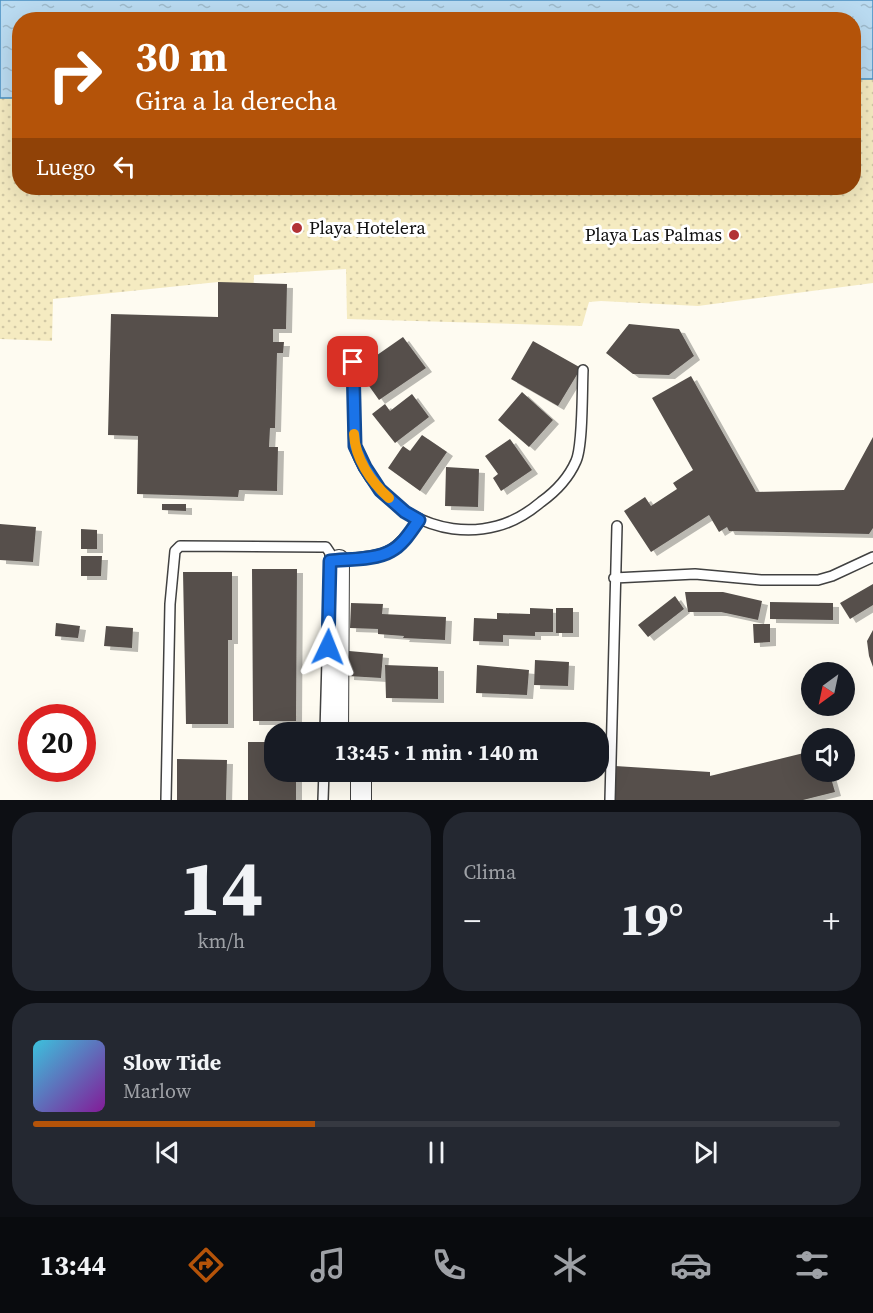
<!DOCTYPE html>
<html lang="es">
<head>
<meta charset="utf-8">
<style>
  body { margin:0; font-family:"Source Serif 4",serif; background:#242831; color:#f1f3f6; height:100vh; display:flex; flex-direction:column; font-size:22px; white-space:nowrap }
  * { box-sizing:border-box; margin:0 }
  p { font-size:20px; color:#9ea1a6 }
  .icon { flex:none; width:33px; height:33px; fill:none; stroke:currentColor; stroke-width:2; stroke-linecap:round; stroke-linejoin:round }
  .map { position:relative; height:800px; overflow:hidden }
  .sheet { display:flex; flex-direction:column; gap:12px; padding:12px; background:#0d0f14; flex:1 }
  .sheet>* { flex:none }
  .guide { position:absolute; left:12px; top:12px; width:849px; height:183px; border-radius:24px; box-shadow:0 6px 24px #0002; background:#b45309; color:#fff; overflow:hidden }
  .needle { width:39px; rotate:213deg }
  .controls { position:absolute; left:801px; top:662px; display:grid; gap:12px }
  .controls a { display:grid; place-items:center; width:54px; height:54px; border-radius:50%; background:#171b24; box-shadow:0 6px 24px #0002; font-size:30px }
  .speed { position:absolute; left:18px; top:704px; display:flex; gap:12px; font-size:30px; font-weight:700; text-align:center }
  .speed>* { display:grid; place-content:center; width:78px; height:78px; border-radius:50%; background:#171b24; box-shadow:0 6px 24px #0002; line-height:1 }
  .speed .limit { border:9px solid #d22; background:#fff; color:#111 }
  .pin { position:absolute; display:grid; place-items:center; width:51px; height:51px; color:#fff; margin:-26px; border-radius:12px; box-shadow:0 3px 9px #0006 }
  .me { position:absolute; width:66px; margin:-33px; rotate:2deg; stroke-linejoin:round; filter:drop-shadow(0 0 4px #0008) }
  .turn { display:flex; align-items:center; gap:21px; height:126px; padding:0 24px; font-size:27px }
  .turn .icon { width:78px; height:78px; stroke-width:2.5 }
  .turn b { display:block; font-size:42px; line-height:51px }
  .then { display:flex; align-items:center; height:57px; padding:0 24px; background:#0003; gap:12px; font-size:22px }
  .big { font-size:45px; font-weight:700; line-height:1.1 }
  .sheet .card { flex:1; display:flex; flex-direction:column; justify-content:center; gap:9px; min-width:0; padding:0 21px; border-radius:24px; background:#242831 }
  .sheet .dial { align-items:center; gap:0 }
  .dial b { font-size:78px; line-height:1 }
  .song { display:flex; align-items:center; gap:18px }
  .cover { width:72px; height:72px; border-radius:9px; background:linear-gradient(135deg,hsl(190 70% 55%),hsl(290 70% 35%)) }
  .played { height:6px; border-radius:3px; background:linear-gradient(90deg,#b45309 35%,#363941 35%) }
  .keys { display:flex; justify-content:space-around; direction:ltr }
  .heat { display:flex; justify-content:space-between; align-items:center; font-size:33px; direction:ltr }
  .sheet .tiles { flex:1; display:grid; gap:12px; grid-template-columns:1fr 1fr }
  .card:last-child { grid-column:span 2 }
  .trip { position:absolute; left:264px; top:722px; width:345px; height:60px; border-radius:24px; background:#171b24; box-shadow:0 6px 24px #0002; font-weight:700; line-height:60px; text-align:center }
  .tabs { display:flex; height:96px; justify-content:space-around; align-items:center; background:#090b0e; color:#9ea1a6 }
  .tabs .icon { width:42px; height:42px }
  .tabs .selected { color:#b45309 }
  .tabs b { font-size:27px; color:#f1f3f6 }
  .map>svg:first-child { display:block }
</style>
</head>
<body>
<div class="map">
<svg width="873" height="800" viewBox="0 0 873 800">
  <defs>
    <pattern id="sand-dots" width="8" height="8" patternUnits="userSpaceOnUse" patternTransform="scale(1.5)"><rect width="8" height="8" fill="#f5ebc1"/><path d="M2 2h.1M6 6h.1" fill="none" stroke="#d1c8a5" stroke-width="1.8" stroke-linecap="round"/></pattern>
    <pattern id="water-ripples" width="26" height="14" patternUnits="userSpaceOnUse" patternTransform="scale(1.5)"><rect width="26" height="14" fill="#badbf1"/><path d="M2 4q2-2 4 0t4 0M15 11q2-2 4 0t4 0" fill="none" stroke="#9fbbcd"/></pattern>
    <filter id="shadow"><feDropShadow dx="6" dy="4" stdDeviation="0" flood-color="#0004"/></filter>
  </defs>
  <rect width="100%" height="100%" fill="#fefbf1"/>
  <!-- sand -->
  <path fill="url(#sand-dots)" d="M 854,79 L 873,79 L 873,283 L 698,306 L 601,301 L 589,302 L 582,326 L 347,319 L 346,269 L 254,275 L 253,295 L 218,282 L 53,299 L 52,341 L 0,339 L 0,98 L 19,98 L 20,188 L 854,188 Z"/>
  <!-- water -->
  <path fill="url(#water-ripples)" stroke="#478fc1" stroke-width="1.5" d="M 0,0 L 873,0 L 873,79 L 854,79 L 854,20 L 20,20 L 19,98 L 0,98 Z"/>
  <!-- building -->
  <path fill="#56504c" filter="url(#shadow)" d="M 218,282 L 287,284 L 286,329 L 273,329 L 273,342 L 284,342 L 283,353 L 277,353 L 275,428 L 270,428 L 269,447 L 278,447 L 277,491 L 239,490 L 238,497 L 137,494 L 138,436 L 108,435 L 111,314 L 218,317 Z
    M 629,324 L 679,329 L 694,356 L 669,375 L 633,374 L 606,353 Z
    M 403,337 L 426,368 L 379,400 L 357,369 Z
    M 533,341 L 581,368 L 558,406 L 511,379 Z
    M 691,376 L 756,492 L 844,490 L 873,437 L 873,528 L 869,534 L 729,531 L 727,527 L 719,532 L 709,515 L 651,552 L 624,511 L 645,497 L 651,506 L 677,489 L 673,483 L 693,470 L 652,398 Z
    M 522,392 L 553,420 L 529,447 L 498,420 Z
    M 412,394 L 429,417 L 395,443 L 372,414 L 385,404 L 390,411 Z
    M 422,435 L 447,452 L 420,491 L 388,468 L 403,446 L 410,451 Z
    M 510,439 L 532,470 L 501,491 L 493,478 L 498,474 L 485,456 Z
    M 446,467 L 479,469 L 478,507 L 445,506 Z
    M 162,504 L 186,504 L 186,511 L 162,510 Z
    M 0,524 L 36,527 L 33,562 L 0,560 Z
    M 81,529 L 97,530 L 97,549 L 81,549 Z
    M 81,556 L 102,556 L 101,576 L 81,576 Z
    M 252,569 L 297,569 L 296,721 L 253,721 Z
    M 183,572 L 232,572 L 232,640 L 228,640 L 228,724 L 186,724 Z
    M 873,584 L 873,605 L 850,619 L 840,603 Z
    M 685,592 L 723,592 L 762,601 L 758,620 L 721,612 L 688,612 Z
    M 675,596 L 684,609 L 648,637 L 638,625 Z
    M 770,602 L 833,603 L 833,620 L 770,619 Z
    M 351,603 L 383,604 L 382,614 L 446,617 L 445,640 L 403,638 L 404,636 L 378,634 L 378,629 L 350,628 Z
    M 530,608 L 553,609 L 553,632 L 535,632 L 535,636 L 503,635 L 503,642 L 473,641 L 474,618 L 497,619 L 497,613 L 530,614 Z
    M 556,608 L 573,608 L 573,633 L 556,633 Z
    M 56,623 L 80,626 L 78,638 L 55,636 Z
    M 753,624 L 770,624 L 770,642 L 754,643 Z
    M 106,626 L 133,628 L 132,648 L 104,646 Z
    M 873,630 L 873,667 L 869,656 L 867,641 Z
    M 349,651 L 383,654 L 381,678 L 348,676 Z
    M 535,660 L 569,662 L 568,686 L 534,685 Z
    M 385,665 L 438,667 L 438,699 L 386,698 Z
    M 477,665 L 529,670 L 527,695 L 476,693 Z
    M 406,725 L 443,726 L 443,732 L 406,732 Z
    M 466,726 L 499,727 L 499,732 L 466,732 Z
    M 248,742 L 274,742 L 274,771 L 296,771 L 296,800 L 248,800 Z
    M 812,751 L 812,771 L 829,771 L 835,792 L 803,800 L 613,800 L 615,766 L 710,772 L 710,776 Z
    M 177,759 L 227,760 L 226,800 L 177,800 Z"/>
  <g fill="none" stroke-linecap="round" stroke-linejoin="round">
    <defs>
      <path id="service" d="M 353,362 C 353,381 354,401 354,421 C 354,429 353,440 355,448 C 375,506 438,542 497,526 C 513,522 528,513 541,502 C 555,492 569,477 576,461 C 583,446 582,390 583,370
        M 338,560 C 384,554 389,560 419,520
        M 614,578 L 695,574 L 761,580 L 818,580 L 832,576 L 873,557
        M 325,732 L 329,587
        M 166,800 L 170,604 L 175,551 L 180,546 L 321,547 L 326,547 L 330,553 L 330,567
        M 323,800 L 324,771
        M 610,800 L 617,526"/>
      <path id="minor" d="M 338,732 L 339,560
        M 361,800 L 361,771"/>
    </defs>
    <!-- service casing -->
    <use href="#service" stroke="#414141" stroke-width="12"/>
    <!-- minor casing -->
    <use href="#minor" stroke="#414141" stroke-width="22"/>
    <!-- service -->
    <use href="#service" stroke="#fff" stroke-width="9"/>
    <!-- minor -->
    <use href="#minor" stroke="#fff" stroke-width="20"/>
  </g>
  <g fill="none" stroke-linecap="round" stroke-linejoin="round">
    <defs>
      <path id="route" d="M 328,647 L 330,561 C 347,559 376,560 391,551 C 403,545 411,531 419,520 L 405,512 L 380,490 L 365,467 L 355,446 L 353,362"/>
    </defs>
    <!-- route casing -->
    <use href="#route" stroke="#114b97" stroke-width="15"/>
    <!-- route -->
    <use href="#route" stroke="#1a73e8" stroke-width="10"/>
    <!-- slow -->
    <path stroke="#f59e0b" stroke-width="10" d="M 354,434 C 355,458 371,482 389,498"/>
  </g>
  <!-- markers -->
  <g fill="#b23236" stroke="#fff" stroke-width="2">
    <circle cx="297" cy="228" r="6"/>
    <circle cx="734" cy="235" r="6"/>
  </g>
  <g text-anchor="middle" stroke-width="6" stroke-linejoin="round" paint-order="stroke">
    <!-- poi labels -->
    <g font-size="18" fill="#0e0e0e" stroke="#fff" text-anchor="start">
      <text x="309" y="234">Playa Hotelera</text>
      <text x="722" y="241" text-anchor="end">Playa Las Palmas</text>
    </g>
  </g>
</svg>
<div class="controls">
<a><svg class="needle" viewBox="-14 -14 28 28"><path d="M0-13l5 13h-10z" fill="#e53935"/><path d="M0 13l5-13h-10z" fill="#9ea1a6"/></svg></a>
<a><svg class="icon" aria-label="sound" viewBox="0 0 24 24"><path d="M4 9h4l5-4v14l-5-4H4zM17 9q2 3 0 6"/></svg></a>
</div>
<div class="speed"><div class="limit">20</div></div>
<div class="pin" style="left:353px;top:362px;background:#d93025"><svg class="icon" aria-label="arrive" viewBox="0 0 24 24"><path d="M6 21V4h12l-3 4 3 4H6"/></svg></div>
<svg class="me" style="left:328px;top:647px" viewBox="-20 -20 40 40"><path d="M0-17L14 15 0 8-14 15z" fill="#1a73e8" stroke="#fff" stroke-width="4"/></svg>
<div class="trip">13:45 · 1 min · 140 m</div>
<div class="guide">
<div class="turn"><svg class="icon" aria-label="right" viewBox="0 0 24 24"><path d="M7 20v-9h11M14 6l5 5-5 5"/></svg><div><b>30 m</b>Gira a la derecha</div></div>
<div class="then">Luego<svg class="icon" aria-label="left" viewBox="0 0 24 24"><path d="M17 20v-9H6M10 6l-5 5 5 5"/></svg></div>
</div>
</div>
<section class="sheet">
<div class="tiles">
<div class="card dial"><b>14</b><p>km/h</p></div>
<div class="card"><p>Clima</p>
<div class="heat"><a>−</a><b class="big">19°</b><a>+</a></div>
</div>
<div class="card">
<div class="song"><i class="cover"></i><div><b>Slow Tide</b><p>Marlow</p></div></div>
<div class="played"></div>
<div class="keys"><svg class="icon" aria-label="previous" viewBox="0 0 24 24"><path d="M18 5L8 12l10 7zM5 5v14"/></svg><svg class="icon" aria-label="pause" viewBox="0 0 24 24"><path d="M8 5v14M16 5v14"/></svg><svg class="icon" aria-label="next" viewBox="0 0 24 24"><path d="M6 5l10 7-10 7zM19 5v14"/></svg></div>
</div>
</div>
</section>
<nav class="tabs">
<b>13:44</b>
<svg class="icon selected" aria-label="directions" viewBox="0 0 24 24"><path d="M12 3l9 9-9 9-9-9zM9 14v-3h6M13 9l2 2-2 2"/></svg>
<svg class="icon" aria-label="music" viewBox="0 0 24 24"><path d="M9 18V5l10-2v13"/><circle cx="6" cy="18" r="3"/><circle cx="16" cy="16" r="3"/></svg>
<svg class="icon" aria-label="phone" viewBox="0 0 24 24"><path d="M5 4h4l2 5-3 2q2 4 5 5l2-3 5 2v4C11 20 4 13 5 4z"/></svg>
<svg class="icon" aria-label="climate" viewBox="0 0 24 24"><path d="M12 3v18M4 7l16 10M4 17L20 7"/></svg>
<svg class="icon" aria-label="car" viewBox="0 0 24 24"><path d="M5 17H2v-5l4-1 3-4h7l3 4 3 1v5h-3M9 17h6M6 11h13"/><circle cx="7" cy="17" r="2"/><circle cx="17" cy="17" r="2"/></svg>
<svg class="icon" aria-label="filters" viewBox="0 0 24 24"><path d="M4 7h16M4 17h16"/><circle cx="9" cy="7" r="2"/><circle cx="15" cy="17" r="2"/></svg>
</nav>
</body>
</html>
